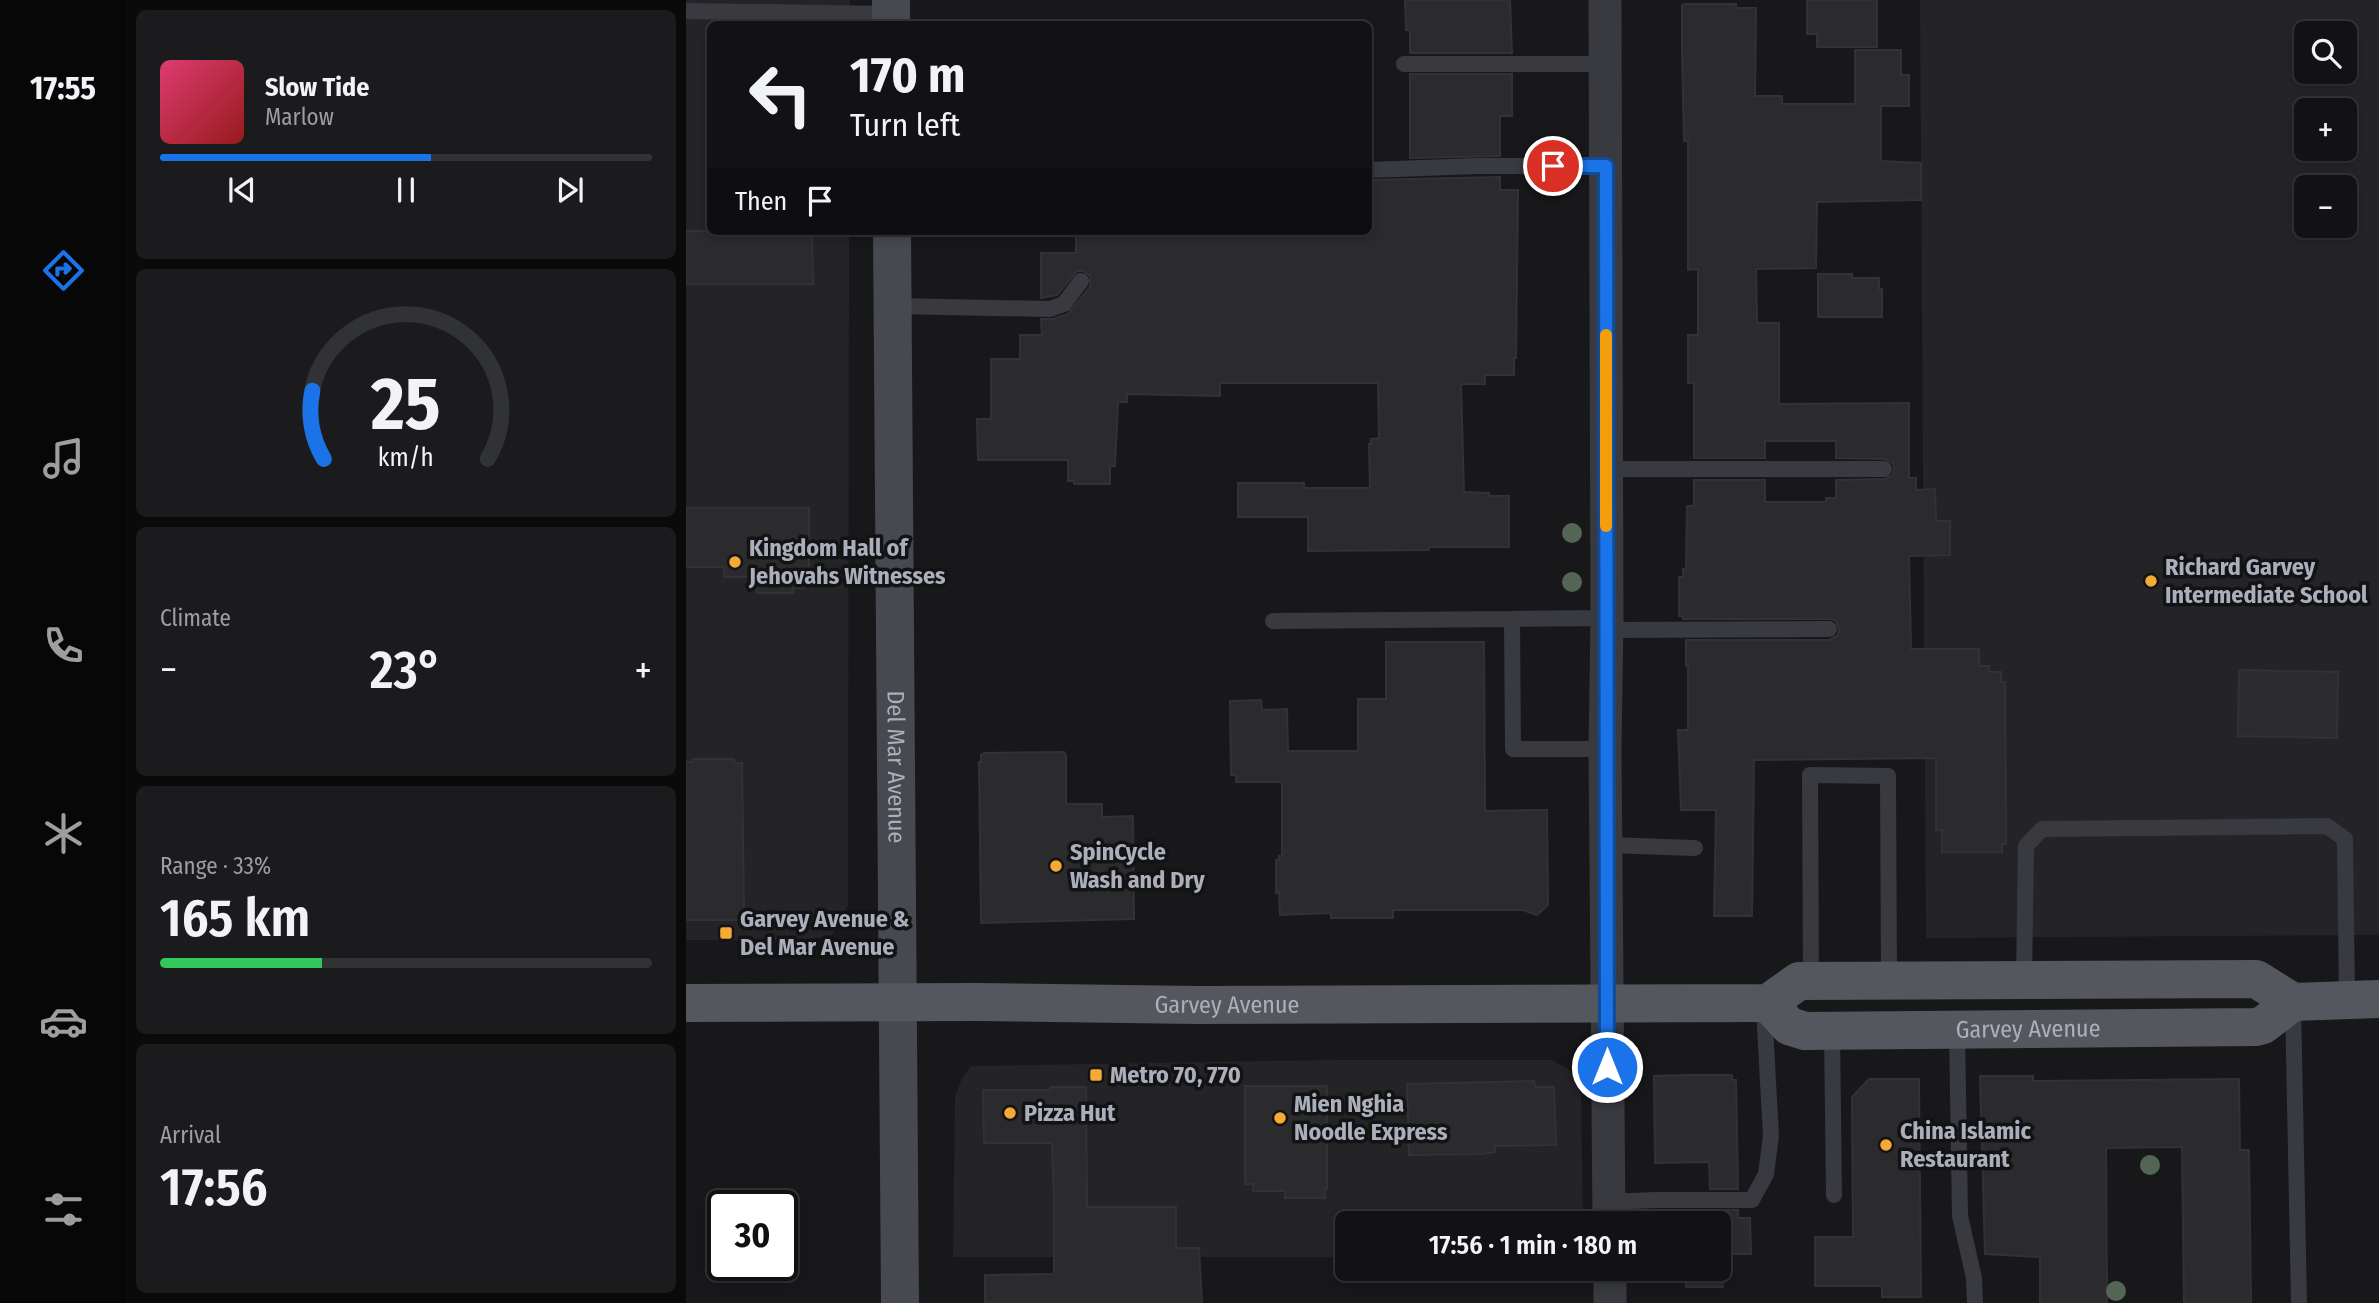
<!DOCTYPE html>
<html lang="en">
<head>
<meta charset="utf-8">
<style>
  body { margin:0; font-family:"Fira Sans Condensed",sans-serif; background:#1b1b1d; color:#f1f3f6; height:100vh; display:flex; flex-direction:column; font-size:26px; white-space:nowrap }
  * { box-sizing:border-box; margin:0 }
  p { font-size:23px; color:#9c9ea0 }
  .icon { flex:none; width:38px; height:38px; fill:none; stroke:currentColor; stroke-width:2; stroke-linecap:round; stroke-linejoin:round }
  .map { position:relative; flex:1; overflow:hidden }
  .side { display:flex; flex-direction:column; gap:10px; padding:10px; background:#0a0a0b; width:560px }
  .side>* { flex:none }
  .hud { position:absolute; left:21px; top:21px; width:665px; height:214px; border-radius:10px; box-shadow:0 4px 10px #0003,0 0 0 2px #313234; background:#121214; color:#f1f3f6; overflow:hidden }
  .buttons { position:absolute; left:1608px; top:21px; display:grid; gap:14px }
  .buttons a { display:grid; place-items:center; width:63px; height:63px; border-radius:10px; background:#121214; box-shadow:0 4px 10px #0003,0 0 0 2px #313234; font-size:35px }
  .speed { position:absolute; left:21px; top:1190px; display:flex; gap:14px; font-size:35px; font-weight:700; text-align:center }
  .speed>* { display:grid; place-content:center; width:91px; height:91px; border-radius:50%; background:#121214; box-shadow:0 4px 10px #0003,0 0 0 2px #313234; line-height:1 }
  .speed .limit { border:4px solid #111; border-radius:10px; background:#fff; color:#111 }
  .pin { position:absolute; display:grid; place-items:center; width:60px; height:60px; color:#fff; margin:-30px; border:4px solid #fff; border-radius:50%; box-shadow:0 2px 7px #0007 }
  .me { position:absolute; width:77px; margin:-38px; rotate:0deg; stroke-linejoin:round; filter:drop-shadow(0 0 5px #0008) }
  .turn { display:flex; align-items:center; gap:24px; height:147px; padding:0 28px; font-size:32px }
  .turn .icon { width:91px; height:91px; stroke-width:2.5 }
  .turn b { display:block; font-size:49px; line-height:60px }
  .then { display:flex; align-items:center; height:66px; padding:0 28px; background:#0003; gap:14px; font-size:26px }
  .big { font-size:52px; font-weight:600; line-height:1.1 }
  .side .card { flex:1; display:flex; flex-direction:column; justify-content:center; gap:10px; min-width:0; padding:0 24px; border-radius:10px; background:#1b1b1d }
  .side .dial { align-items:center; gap:0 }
  .dial svg { height:182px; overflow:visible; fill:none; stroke:#313234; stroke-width:7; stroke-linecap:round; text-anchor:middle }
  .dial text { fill:#f1f3f6; stroke:none }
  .song { display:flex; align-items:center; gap:21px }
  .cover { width:84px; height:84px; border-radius:10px; background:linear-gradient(135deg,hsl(340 70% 55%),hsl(0 70% 35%)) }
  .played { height:7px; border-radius:4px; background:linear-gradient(90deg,#1a73e8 55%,#313234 55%) }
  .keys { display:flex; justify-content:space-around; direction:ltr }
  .heat { display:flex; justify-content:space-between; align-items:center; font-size:38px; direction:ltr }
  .charge { height:10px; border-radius:5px; background:linear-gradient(90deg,#34c759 33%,#313234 0) }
  .trip { position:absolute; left:649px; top:1211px; width:396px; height:70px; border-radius:10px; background:#121214; box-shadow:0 4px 10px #0003,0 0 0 2px #313234; font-weight:600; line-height:70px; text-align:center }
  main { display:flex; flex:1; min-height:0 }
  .tabs { display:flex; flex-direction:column; width:126px; justify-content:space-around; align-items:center; background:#070708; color:#9c9ea0 }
  .tabs .icon { width:49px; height:49px }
  .tabs .current { color:#1a73e8 }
  .tabs b { font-size:32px; color:#f1f3f6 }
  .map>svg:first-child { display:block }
</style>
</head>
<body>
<main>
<nav class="tabs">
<b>17:55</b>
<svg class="icon current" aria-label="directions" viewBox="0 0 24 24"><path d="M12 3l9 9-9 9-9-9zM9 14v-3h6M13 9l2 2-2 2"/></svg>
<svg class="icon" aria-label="music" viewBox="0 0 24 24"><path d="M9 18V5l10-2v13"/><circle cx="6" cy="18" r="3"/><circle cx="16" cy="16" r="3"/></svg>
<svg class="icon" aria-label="phone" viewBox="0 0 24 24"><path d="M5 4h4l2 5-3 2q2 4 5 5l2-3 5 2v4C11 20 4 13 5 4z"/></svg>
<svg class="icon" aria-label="climate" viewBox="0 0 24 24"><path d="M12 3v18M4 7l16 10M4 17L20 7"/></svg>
<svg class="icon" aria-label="car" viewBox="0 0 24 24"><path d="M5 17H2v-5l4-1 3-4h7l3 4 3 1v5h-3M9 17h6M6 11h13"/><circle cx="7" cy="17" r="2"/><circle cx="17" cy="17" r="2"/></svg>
<svg class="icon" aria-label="filters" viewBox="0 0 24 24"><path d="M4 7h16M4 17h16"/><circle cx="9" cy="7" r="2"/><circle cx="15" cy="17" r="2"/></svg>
</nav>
<section class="side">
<div class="card">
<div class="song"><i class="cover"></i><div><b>Slow Tide</b><p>Marlow</p></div></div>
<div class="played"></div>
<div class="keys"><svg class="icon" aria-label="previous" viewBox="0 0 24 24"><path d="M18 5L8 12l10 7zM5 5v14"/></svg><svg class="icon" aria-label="pause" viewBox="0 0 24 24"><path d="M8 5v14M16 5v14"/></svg><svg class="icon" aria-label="next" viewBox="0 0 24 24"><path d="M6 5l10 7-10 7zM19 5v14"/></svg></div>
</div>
<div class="card dial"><svg viewBox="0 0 100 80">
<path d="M14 69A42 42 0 1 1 86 69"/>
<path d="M14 69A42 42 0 0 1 9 39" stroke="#1a73e8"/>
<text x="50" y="56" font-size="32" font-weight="700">25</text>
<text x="50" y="72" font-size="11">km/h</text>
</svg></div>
<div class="card"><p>Climate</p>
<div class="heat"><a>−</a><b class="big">23°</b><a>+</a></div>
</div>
<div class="card"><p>Range · 33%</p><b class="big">165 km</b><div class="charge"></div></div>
<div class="card"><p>Arrival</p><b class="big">17:56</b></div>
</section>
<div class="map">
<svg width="1693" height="1303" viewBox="0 0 1693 1303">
  <rect width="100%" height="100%" fill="#18181a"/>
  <!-- built -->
  <path fill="#242427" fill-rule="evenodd" d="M 0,0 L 164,0 L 164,24 L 24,24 L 24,231 L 163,231 L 162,906 L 146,935 L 123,940 L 0,940 Z
    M 1234,0 L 1693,0 L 1693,935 L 1240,938 ZM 1620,33 L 1659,33 L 1659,72 L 1620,72 ZM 1620,110 L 1659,110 L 1659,149 L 1620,149 ZM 1620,187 L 1659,187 L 1659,226 L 1620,226 Z
    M 646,1060 L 866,1060 L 886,1072 L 895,1090 L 897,1223 L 662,1223 L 661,1257 L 267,1257 L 269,1097 L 276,1078 L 285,1066 Z"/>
  <!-- building -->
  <path fill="#2b2b2e" stroke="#323236" stroke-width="2" d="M 719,0 L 824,0 L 826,53 L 724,53 L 724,30 L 720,30 Z
    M 1121,0 L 1191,0 L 1191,47 L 1131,47 L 1131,34 L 1121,34 Z
    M 1000,4 L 1050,4 L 1050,8 L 1070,8 L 1069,96 L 1096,96 L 1096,104 L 1169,104 L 1169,50 L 1215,50 L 1215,75 L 1223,75 L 1223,106 L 1195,106 L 1195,161 L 1235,163 L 1235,200 L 1131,202 L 1130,268 L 1070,269 L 1071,323 L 1093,323 L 1093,404 L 1223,403 L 1223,478 L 1230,478 L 1230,490 L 1249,489 L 1250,521 L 1264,521 L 1264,555 L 1223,556 L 1225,649 L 1293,649 L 1293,666 L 1303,666 L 1303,672 L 1315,672 L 1315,682 L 1319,682 L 1320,844 L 1316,844 L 1316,852 L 1256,852 L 1256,830 L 1250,830 L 1250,758 L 1068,760 L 1066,916 L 1028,916 L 1030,810 L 995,810 L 992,730 L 1002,730 L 1002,666 L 1000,666 L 1000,640 L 1143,640 L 1152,635 L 1153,628 L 1149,620 L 1143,619 L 997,619 L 996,616 L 993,616 L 993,577 L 997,577 L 997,569 L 1000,569 L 1001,506 L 1008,506 L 1008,480 L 1079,480 L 1079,502 L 1140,502 L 1140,498 L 1150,498 L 1150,480 L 1199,479 L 1207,475 L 1208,468 L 1207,463 L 1199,459 L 1150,458 L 1150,441 L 1079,441 L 1079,458 L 1008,458 L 1008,383 L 1002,383 L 1002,335 L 1012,335 L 1012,269 L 1002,270 L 1002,141 L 998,141 L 996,52 L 996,5 Z
    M 724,74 L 826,74 L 826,116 L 814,116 L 814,156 L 724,158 Z
    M 814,177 L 814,190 L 832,190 L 830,358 L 828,358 L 828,375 L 799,375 L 799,384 L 775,384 L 778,492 L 803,493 L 803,496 L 823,496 L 823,547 L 743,547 L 743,550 L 622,551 L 622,517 L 552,517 L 552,483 L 618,483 L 618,488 L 684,488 L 683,444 L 685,444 L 685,439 L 693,438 L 692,383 L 534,383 L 534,396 L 441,394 L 441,402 L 432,402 L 429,466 L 424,466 L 424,484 L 388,484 L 388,481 L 382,481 L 382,460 L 292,460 L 291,419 L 305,419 L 305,359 L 334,359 L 334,335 L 356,335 L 355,319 L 367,319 L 382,314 L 404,287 L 404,276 L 397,271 L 391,271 L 371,295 L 355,298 L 355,253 L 390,253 L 390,231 L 682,231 L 682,180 Z
    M 0,231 L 126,231 L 127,284 L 0,284 Z
    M 1132,274 L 1166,274 L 1166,278 L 1193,278 L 1193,289 L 1196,289 L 1196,317 L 1132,317 Z
    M 0,508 L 123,508 L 123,575 L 117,575 L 117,588 L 107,588 L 107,593 L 71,593 L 70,577 L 38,577 L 38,567 L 0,567 Z
    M 700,642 L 798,642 L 799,811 L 861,810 L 862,905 L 851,915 L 837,910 L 707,910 L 707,918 L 645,918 L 645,913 L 594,915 L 593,893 L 590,893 L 590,860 L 593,860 L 593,856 L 596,856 L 596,782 L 550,782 L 550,775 L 545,775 L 544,701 L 575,700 L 576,710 L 601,709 L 602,751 L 672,751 L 672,699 L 700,699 Z
    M 1553,670 L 1652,672 L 1651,738 L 1552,736 Z
    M 378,752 L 380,755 L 380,804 L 416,804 L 416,817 L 447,816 L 448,919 L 295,923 L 293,762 L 295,762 L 295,755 L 298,753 Z
    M 7,759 L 48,759 L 48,763 L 56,763 L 58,914 L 52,914 L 52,920 L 0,920 L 0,762 L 7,762 Z
    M 1002,1075 L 1046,1075 L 1046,1080 L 1050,1080 L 1052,1189 L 1024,1189 L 1023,1162 L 969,1163 L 968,1076 Z
    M 1294,1076 L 1347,1076 L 1347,1081 L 1553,1079 L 1554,1150 L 1563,1150 L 1565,1303 L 1498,1303 L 1496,1147 L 1420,1148 L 1421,1303 L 1354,1303 L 1354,1257 L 1299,1254 Z
    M 1183,1079 L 1233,1079 L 1235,1297 L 1196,1297 L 1196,1286 L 1129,1286 L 1129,1237 L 1167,1237 L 1166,1097 Z
    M 848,1081 L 849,1087 L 868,1087 L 870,1145 L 809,1146 L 809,1152 L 796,1154 L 723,1155 L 721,1084 Z
    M 559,1086 L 641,1086 L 641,1189 L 639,1189 L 639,1198 L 599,1198 L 599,1191 L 567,1191 L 567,1184 L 559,1184 Z
    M 365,1087 L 400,1087 L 401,1207 L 490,1207 L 490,1248 L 513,1248 L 516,1303 L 299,1303 L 299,1275 L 368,1274 L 368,1200 L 366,1143 L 298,1143 L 297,1090 L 365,1090 Z
    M 1024,1210 L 1052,1210 L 1052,1218 L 1064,1218 L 1065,1254 L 1036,1254 L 1037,1287 L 1000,1287 L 999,1269 L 1032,1269 L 1032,1223 L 999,1223 L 1025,1221 Z"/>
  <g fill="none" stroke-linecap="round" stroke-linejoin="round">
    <!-- service -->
    <path stroke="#393a3f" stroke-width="16" d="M 0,11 L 205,14
      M 718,64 L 919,64
      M 682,170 L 791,166 L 920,166
      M 207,306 L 364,309 L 378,304 L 395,281
      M 920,469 L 1198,469
      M 587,621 L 826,619
      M 921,630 L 1143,629
      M 919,749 L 827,749 L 826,619 L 921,618
      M 921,845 L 1009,848
      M 1338,980 L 1340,846 L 1356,829 L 1641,826 L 1659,839 L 1661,1000
      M 1125,981 L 1124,775 L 1202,776 L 1203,980
      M 1607,1004 L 1613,1303
      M 1271,1030 L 1274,1216 L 1288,1278 L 1289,1303
      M 1146,1031 L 1148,1195
      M 922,1202 L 969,1200 L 1066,1200 L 1080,1174 L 1085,1136 L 1078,1009"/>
    <!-- minor -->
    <path stroke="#393a3f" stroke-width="33" d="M 919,0 L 921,618 L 919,749 L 923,1223
      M 924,1269 L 924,1303"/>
    <!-- secondary -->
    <g stroke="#46494f" stroke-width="38">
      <path d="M 205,0 L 205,24"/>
      <path id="s1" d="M 206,231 L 214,1303"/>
    </g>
    <!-- primary -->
    <g stroke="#54575e" stroke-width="38">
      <path id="s2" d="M 0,1003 L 290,1002 L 511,1005 L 1082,1003 L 1113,981 L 1570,979 L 1607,1002 L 1693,999"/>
      <path id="s3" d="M 1082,1003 L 1103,1026 L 1119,1031 L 1570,1027 L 1577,1025 L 1607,1002"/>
    </g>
  </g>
  <!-- trees -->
  <g fill="#526653">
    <circle cx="886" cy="533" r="10"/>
    <circle cx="886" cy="582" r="10"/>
    <circle cx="1464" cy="1165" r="10"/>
    <circle cx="1430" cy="1291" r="10"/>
  </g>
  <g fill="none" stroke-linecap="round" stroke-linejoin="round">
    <defs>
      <path id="route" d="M 867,166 L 920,166 L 921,1067"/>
    </defs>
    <!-- route casing -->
    <use href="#route" stroke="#114b97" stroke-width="18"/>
    <!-- route -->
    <use href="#route" stroke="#1a73e8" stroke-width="12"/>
    <!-- slow -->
    <path stroke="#f59e0b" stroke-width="12" d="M 920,335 L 920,526"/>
  </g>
  <!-- markers -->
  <g fill="#f4aa35" stroke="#131315" stroke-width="2.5">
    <circle cx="49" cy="562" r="7"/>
    <circle cx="1465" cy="581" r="7"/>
    <circle cx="370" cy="866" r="7"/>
    <rect x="33" y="926" width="14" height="14" rx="3.5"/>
    <rect x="403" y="1068" width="14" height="14" rx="3.5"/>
    <circle cx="324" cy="1113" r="7"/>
    <circle cx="594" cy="1118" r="7"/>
    <circle cx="1200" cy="1145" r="7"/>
  </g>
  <g text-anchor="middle" stroke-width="7" stroke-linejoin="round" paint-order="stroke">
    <!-- poi labels -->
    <g font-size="24" font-weight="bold" fill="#aaafba" stroke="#131315" text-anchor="start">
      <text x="63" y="556">Kingdom Hall of<tspan x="63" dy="28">Jehovahs Witnesses</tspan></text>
      <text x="1479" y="575">Richard Garvey<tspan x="1479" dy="28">Intermediate School</tspan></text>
      <text x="384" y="860">SpinCycle<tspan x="384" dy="28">Wash and Dry</tspan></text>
      <text x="54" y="927">Garvey Avenue &amp;<tspan x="54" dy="28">Del Mar Avenue</tspan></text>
      <text x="424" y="1083">Metro 70, 770</text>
      <text x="608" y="1112">Mien Nghia<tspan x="608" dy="28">Noodle Express</tspan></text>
      <text x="338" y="1121">Pizza Hut</text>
      <text x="1214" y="1139">China Islamic<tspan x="1214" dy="28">Restaurant</tspan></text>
    </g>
    <!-- street labels -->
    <g font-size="24" fill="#aaafba" stroke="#131315">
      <text dy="8" stroke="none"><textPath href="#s1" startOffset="536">Del Mar Avenue</textPath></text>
      <text dy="8" stroke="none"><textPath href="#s2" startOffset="541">Garvey Avenue</textPath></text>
      <text dy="8" stroke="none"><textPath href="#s3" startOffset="271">Garvey Avenue</textPath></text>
    </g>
  </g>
</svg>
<div class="buttons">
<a><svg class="icon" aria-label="search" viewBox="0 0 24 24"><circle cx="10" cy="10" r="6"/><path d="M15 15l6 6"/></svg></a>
<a>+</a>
<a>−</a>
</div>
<div class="speed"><div class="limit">30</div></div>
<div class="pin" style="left:867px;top:166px;background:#d93025"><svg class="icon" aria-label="arrive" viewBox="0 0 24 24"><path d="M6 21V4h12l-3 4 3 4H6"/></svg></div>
<svg class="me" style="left:921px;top:1067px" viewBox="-20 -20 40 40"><circle r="17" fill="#1a73e8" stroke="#fff" stroke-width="3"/><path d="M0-11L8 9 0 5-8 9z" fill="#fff"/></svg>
<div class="trip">17:56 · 1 min · 180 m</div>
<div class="hud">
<div class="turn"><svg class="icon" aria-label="left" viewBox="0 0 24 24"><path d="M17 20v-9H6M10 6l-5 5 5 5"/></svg><div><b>170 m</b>Turn left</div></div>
<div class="then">Then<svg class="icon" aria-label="arrive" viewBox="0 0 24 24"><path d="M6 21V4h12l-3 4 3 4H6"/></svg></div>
</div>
</div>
</main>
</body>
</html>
